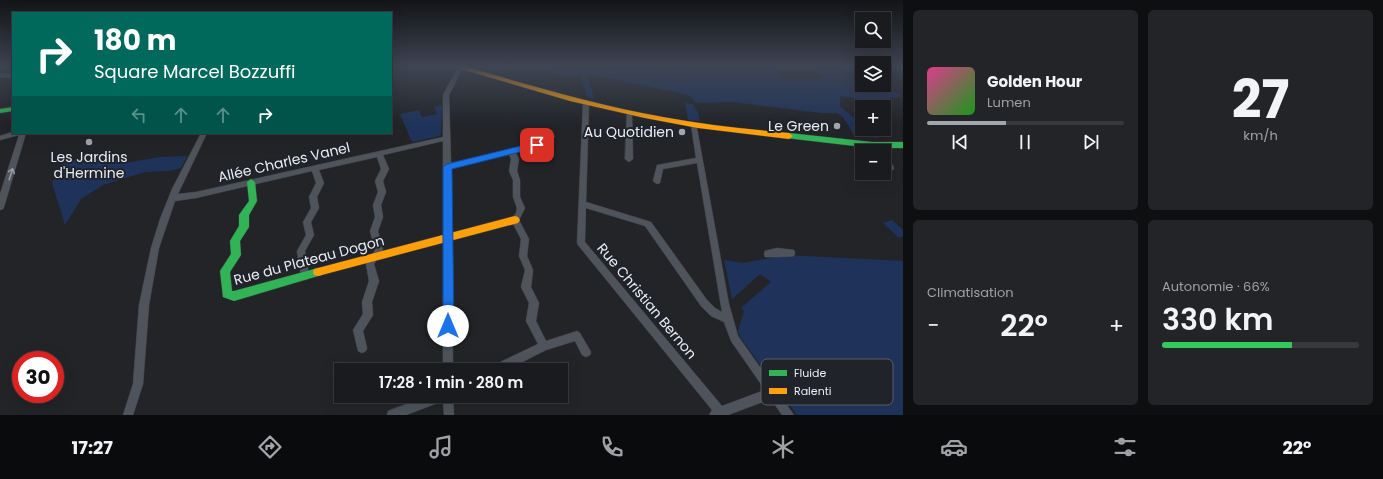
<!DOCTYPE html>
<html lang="fr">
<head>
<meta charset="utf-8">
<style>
  body { margin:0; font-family:Poppins,sans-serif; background:#232427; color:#f1f3f6; height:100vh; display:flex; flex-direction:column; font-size:15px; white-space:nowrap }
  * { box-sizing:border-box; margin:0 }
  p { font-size:13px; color:#9fa1a4 }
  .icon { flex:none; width:22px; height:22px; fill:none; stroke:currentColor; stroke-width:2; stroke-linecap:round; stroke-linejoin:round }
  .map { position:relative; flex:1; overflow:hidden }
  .drawer { display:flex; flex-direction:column; gap:10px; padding:10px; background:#0e0f10; width:480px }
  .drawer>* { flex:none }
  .top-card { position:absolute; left:12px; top:12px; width:380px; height:122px; border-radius:0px; box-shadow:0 4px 16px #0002,0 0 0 1px #38393c; background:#00695c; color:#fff; overflow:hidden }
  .buttons { position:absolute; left:855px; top:12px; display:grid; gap:8px }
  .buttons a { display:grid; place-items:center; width:36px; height:36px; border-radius:0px; background:#1a1b1e; box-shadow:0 4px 16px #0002,0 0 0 1px #38393c; font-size:20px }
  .speed { position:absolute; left:12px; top:351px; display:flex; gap:8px; font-size:20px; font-weight:700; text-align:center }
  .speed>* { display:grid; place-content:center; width:52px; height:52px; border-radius:50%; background:#1a1b1e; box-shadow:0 4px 16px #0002,0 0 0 1px #38393c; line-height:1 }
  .speed .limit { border:6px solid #d22; background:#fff; color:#111 }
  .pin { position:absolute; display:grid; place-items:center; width:34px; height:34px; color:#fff; margin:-17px; border-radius:8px; box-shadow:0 2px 6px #0006 }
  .me { position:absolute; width:44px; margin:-22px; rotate:0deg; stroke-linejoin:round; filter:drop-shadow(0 0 3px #0008) }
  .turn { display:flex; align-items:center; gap:14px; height:84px; padding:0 16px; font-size:18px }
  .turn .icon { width:52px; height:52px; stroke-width:2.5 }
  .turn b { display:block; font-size:28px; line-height:34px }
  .lanes { display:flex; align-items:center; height:38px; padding:0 16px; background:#0003; justify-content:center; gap:20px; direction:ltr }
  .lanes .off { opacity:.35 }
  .big { font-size:30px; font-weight:600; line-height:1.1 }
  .drawer .card { flex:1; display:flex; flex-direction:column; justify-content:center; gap:6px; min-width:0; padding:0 14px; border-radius:6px; background:#232427 }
  .drawer .dial { align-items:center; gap:0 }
  .dial b { font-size:52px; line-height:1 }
  .song { display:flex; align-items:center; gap:12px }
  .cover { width:48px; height:48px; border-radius:6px; background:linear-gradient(135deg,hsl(330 70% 55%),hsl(120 70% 35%)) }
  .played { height:4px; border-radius:2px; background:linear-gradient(90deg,#a3a6aa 40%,#38393c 40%) }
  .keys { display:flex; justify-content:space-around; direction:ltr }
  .heat { display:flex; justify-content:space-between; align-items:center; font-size:22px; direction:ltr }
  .charge { height:6px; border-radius:3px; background:linear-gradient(90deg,#34c759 66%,#38393c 0) }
  .drawer .tiles { flex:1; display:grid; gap:10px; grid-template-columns:repeat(2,1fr) }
  .trip { position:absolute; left:334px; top:363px; width:234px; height:40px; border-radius:0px; background:#1a1b1e; box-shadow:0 4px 16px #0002,0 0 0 1px #38393c; font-weight:600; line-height:40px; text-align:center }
  .tabs { display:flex; height:64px; justify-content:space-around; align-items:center; background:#0a0b0c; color:#9fa1a4 }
  .tabs .icon { width:28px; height:28px }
  .tabs .on { color:#a3a6aa }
  .tabs b { font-size:18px; color:#f1f3f6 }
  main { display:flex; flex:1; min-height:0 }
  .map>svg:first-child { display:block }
</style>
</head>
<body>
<main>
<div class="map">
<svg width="903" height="415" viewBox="0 0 903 415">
  <rect width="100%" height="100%" fill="#222428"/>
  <!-- green -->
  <path fill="#1f335a" d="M 540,66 L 784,66 L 786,67 L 776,70 L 784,79 L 823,79 L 816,70 L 821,66 L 849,66 L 862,75 L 862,85 L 879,85 L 903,96 L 875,101 L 840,96 L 840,106 L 862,125 L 862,129 L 867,129 L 878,138 L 854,135 L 843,117 L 837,113 L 821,113 L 733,102 L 697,103 L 689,95 L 588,74 L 594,99 L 586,96 L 581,75 L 553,74 L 553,69 Z
    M 685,103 L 692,104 L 698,112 L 700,121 L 688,120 Z
    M 442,105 L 441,134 L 439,136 L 413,142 L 411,140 L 400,114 L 419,110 L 422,117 L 437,114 L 434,107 Z
    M 117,156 L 118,164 L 161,157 L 187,156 L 181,168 L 168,171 L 145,172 L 103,185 L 81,199 L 65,225 L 52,183 L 63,161 Z
    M 892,220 L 903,230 L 903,236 L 899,238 L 883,223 Z
    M 785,255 L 903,261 L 903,415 L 797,415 L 740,337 L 738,331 L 744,311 L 741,308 L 771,282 L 760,274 L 732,299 L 724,260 L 743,263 Z"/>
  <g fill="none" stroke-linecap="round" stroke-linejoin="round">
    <defs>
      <path id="street" d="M 458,67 L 462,67 L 463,68 L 449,95 L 451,163 L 544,141 L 549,134 L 551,134 L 555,136 L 549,145 L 516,153 L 519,159 L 517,171 L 520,180 L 520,197 L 525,208 L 519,220 L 529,239 L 527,256 L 533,270 L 531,287 L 539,303 L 536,321 L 546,341 L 577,331 L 580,333 L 591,352 L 590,355 L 586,357 L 582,355 L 575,341 L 546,350 L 507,370 L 491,370 L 492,366 L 538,344 L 526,321 L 529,303 L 521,287 L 525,270 L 519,256 L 521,239 L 511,220 L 516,213 L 517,208 L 513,197 L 513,180 L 509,171 L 511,159 L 509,154 L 451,169 L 453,370 L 443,370 L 443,141 L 383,155 L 389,169 L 383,181 L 386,192 L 381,205 L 383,217 L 378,231 L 383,250 L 374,264 L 379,281 L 372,302 L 373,315 L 363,331 L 367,348 L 366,351 L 362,353 L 358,351 L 353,330 L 363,314 L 362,302 L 369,281 L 366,264 L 375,250 L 370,231 L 375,217 L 373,205 L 378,192 L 375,181 L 381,169 L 377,157 L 319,170 L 324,183 L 317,197 L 319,208 L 311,222 L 314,235 L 305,251 L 309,276 L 308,279 L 305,280 L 302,279 L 301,276 L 297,251 L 306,235 L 303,222 L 311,208 L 309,197 L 316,183 L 312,171 L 196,198 L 175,201 L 159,248 L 149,305 L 143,384 L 133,415 L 123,415 L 133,384 L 139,305 L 151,248 L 160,219 L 172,189 L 201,133 L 207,133 L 178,194 L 196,192 L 443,137 L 443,95 Z
        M 0,73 L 13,74 L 13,78 L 0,77 Z
        M 586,100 L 589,102 L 586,202 L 651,222 L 707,300 L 715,308 L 722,312 L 697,163 L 663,169 L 660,183 L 657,184 L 653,181 L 657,165 L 696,158 L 691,125 L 692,123 L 696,123 L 729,304 L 738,336 L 794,415 L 782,415 L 771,399 L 728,415 L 709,415 L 712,410 L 578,245 L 577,243 L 583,102 ZM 586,208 L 645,226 L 701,306 L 711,316 L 724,322 L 731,341 L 765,390 L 722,406 L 585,242 Z
        M 627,111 L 629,111 L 632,113 L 633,159 L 629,162 L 625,159 Z
        M 13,132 L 13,133 L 26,133 L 4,207 L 3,209 L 0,210 L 0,194 L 19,135 L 0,140 L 0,136 Z
        M 884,154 L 887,155 L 894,168 L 893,170 L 887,170 C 884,164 884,161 884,154 Z
        M 777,248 L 794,250 L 795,253 L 794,256 C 791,257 768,257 765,257 L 764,254 L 765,251 Z
        M 428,396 L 453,396 L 454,415 L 444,415 L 443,401 L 406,415 L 387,415 L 388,411 Z"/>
      <path id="fast" d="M 13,107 L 13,111 L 0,113 L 0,109 Z
        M 789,133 L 872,142 L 903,142 L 903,148 L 872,148 L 786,138 L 785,136 Z
        M 251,179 L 255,182 L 257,201 L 249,215 L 249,227 L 240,241 L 241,255 L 230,272 L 232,291 L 234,291 L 318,268 L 322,269 L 323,272 L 322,275 L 318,276 L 234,301 L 223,297 L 220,271 L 231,254 L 230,241 L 239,226 L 239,215 L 249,201 L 247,182 Z"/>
      <path id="slow" d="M 451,66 L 463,66 C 529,85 595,105 663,117 C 705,125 747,129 789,133 L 793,136 L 789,139 L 698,128 L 645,118 L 570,101 Z
        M 515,216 L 518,217 L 520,220 L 518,223 L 318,276 L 314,275 L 313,272 L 314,269 L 318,268 Z"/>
    </defs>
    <!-- street casing -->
    <use href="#street" stroke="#3f4043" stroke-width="1"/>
    <!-- fast casing -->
    <use href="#fast" stroke="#3f4043" stroke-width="1"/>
    <!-- slow casing -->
    <use href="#slow" stroke="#3f4043" stroke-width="1"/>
    <!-- street -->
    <use href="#street" fill="#4f545c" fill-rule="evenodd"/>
    <!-- fast -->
    <use href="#fast" fill="#30b455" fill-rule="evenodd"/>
    <!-- slow -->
    <use href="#slow" fill="#ff9f0a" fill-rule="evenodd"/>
  </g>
  <!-- one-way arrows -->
  <defs><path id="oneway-shaft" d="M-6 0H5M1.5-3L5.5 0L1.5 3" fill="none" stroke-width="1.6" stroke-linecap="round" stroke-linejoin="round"/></defs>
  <use stroke="#94989f" href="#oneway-shaft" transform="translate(11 174) rotate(-72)"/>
  <!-- sky -->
  <linearGradient id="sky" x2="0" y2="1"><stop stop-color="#131416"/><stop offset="0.53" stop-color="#3e4553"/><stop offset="1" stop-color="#3e4553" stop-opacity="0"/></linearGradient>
  <rect width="903" height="125" fill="url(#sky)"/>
  <!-- route -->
  <path fill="#1a73e8" stroke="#114b97" d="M 537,142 L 540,143 L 540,147 L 452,169 L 454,326 L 452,329 L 448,331 L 444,329 L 443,326 L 443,167 L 447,164 Z"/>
  <!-- markers -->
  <g fill="#a3a6aa" stroke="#20232a" stroke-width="1.5">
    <circle cx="837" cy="126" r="4"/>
    <circle cx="682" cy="132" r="4"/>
    <circle cx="89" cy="142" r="4"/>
  </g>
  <g text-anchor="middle" stroke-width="4" stroke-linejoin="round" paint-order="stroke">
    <!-- poi labels -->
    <g font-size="14" fill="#e9ecf0" stroke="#20232a" text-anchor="end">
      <text x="829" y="131">Le Green</text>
      <text x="674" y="137">Au Quotidien</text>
      <text x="89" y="162" text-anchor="middle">Les Jardins<tspan x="89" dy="16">d'Hermine</tspan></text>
    </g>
    <!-- street labels -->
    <g font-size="14" fill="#e9ecf0" stroke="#20232a">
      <text transform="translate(284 162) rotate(-13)" y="5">Allée Charles Vanel</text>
      <text transform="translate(309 260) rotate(-15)" y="5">Rue du Plateau Dogon</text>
      <text transform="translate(647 301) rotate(50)" y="5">Rue Christian Bernon</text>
    </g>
  </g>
  <!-- legend -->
  <rect x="761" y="359" width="132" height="46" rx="6" fill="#20232a" stroke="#5c5f65" stroke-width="1"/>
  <rect x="769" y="370" width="18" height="6" fill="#30b455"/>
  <rect x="769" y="388" width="18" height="6" fill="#ff9f0a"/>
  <g font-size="11" fill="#e9ecf0">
    <text x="794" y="377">Fluide</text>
    <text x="794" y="395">Ralenti</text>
  </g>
</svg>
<div class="buttons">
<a><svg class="icon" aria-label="search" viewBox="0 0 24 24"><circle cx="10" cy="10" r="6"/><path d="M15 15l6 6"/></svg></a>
<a><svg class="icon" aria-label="layers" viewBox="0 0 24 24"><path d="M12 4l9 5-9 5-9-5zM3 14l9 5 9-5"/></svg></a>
<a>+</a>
<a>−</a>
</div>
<div class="speed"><div class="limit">30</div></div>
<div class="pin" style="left:537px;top:145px;background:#d93025"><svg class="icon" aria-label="arrive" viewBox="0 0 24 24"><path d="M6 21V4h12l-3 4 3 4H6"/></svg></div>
<svg class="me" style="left:448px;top:326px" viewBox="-20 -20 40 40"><circle r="19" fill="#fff"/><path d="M0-13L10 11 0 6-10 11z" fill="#1a73e8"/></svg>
<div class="trip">17:28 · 1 min · 280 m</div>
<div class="top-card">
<div class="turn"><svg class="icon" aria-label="right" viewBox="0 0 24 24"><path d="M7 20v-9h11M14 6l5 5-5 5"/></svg><div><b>180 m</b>Square Marcel Bozzuffi</div></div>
<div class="lanes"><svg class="icon off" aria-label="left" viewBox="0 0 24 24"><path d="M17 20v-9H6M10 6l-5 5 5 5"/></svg><svg class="icon off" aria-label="ahead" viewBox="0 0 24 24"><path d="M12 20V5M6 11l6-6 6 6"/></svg><svg class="icon off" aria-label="ahead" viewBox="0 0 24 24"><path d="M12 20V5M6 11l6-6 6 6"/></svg><svg class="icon" aria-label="right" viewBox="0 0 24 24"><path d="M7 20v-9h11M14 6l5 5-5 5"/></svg></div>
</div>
</div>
<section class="drawer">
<div class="tiles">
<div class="card">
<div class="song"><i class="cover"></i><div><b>Golden Hour</b><p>Lumen</p></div></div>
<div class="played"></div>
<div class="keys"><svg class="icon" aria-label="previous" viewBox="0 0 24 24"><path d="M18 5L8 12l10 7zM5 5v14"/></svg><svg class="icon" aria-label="pause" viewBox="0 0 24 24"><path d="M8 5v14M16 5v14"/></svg><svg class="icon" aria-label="next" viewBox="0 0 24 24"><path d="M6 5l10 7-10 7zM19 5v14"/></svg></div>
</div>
<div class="card dial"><b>27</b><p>km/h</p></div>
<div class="card"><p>Climatisation</p>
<div class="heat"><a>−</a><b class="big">22°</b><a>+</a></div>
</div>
<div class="card"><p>Autonomie · 66%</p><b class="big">330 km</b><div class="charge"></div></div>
</div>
</section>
</main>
<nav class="tabs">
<b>17:27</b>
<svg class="icon on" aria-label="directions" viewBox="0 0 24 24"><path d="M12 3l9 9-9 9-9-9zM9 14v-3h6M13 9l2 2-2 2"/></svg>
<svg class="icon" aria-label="music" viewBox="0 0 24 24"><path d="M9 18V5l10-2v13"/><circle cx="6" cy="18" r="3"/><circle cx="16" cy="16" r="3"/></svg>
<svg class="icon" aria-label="phone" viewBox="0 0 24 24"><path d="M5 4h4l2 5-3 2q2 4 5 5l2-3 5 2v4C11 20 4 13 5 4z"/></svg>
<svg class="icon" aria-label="climate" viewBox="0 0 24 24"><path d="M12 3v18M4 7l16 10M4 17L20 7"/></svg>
<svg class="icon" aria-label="car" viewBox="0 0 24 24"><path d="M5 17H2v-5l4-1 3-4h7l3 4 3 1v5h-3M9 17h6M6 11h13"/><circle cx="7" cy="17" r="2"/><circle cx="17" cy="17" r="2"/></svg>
<svg class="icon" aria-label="filters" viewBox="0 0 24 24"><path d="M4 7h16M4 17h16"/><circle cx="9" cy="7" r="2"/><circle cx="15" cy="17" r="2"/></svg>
<b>22°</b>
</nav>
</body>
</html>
